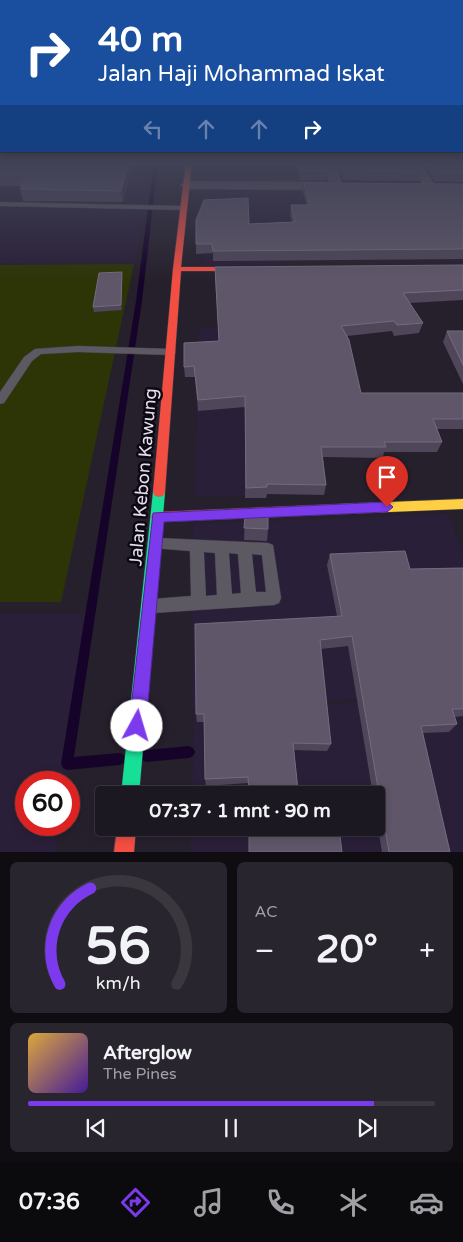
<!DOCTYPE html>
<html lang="id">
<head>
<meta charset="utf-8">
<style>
  body { margin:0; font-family:"Varela Round",sans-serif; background:#29252e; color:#f1f3f6; height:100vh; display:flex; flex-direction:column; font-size:19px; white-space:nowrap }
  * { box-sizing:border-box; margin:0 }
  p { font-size:16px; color:#a0a0a5 }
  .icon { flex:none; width:28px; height:28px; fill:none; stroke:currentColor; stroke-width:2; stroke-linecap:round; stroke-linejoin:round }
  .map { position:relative; height:852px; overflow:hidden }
  .side { display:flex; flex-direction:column; gap:10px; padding:10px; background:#0f0d12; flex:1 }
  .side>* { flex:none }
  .hud { position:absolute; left:0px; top:0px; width:464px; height:152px; box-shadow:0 2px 8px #0003,0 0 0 1px #3a373f; background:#1a4fa0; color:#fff; overflow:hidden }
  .speed { position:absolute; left:15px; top:771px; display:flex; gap:10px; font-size:25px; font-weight:700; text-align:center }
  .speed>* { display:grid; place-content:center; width:65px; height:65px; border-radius:50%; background:#1c1821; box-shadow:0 2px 8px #0003,0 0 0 1px #3a373f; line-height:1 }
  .speed .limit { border:8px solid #d22; background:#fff; color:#111 }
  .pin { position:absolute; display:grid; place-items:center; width:42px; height:42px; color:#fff; margin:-51px -21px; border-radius:50% 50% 50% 0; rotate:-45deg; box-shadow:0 0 5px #0007 }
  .pin .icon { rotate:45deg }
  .me { position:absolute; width:55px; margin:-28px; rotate:6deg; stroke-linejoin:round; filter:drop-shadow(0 0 4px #0008) }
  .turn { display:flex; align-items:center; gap:18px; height:105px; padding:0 15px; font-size:22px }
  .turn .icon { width:65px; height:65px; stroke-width:2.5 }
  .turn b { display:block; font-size:35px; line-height:42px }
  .lanes { display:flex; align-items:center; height:48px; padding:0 15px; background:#0003; justify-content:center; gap:25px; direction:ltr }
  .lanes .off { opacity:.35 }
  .big { font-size:38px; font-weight:700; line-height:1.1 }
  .side .tile { flex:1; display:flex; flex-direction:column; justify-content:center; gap:8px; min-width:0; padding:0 18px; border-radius:8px; background:#29252e }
  .side .dial { align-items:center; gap:0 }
  .dial svg { height:130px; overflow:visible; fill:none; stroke:#3a373f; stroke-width:7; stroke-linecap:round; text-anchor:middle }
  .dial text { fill:#f1f3f6; stroke:none }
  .song { display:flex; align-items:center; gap:15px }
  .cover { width:60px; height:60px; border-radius:8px; background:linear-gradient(135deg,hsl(40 70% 55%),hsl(260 70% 35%)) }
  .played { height:5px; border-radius:2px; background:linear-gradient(90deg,#7c3aed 85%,#3a373f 85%) }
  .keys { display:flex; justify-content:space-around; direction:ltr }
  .heat { display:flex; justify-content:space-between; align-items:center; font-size:28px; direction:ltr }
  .side .tiles { flex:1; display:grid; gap:10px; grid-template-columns:1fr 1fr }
  .tile:last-child { grid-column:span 2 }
  .trip { position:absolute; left:95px; top:786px; width:290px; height:50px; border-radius:5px; background:#1c1821; box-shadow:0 2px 8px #0003,0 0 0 1px #3a373f; font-weight:700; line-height:50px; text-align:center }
  .tab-bar { display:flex; height:80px; justify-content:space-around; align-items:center; background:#0b0a0d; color:#a0a0a5 }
  .tab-bar .icon { width:35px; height:35px }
  .tab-bar .active { color:#7c3aed }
  .tab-bar b { font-size:22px; color:#f1f3f6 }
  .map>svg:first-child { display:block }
</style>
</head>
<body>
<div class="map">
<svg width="463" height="852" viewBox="0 0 463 852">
  <rect width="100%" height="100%" fill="#26202c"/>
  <!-- built -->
  <path fill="#2a1f38" d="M 14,162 L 156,162 L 135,262 L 0,263 L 0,176 Z
    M 208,162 L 324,162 L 333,182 L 205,181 Z
    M 206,187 L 329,189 L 348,229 L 280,229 L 285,265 L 204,266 Z
    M 325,321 L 311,372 L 327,494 L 195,496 L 199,329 Z
    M 448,514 L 463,554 L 463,694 L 192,707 L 193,524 Z
    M 0,614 L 96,614 L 67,782 L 26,782 L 26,825 L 60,825 L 55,852 L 0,852 Z
    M 463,697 L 463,852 L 191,852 L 191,828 L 376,828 L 376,795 L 192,795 L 194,711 Z"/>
  <!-- green -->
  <path fill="#2d3506" d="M 134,264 L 61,602 L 0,602 L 0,265 Z"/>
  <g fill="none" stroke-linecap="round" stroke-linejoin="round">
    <!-- stream -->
    <path fill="#16032a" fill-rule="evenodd" d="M 154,162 L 158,162 L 142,301 L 74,757 L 120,753 L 124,755 L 126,759 L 124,763 L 120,765 L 67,770 L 63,768 L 61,764 L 136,301 Z
      M 189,746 L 193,748 L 195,752 L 193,756 L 189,758 L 146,762 L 142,760 L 140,756 L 142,752 L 146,750 Z"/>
    <defs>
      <path id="lane" d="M 0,202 L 184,206 L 187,208 L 184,210 L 0,206 Z
        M 78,346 L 171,349 L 176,352 L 171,355 L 78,352 L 41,354 L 32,361 L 4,403 L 0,404 L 0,392 L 24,357 L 35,349 Z
        M 158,538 L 268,543 L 273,545 L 281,598 L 279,603 L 274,605 L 153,613 L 148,611 L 146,606 L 148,601 L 153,599 L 191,596 L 190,551 L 153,548 L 151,544 L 153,540 ZM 204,552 L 215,553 L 217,595 L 206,596 ZM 229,553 L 238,554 L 241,593 L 232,594 ZM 252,554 L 262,555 L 266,592 L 256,592 Z"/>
      <path id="street" d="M 323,162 L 335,162 L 343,187 L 341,190 L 186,189 L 180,185 L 186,181 L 329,182 Z
        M 409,162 L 421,162 L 436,187 L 434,190 L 426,190 Z"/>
      <path id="fast" d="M 159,487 L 163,488 L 165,492 L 139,795 L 121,795 L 153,492 L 155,488 Z"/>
      <path id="slow" d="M 463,499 L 463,509 L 340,514 L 335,513 L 334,509 L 335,505 L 340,504 Z"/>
      <path id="jam" d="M 186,162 L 192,162 L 181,267 L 252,267 L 256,269 L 252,271 L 181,271 L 165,492 L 163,496 L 159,497 L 155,496 L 153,492 L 173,269 Z
        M 340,504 L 345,505 L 346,509 L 345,513 L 340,514 L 158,522 L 153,521 L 151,517 L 153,513 L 158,512 Z
        M 117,828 L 136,828 L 134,852 L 114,852 Z"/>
    </defs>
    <!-- lane casing -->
    <use href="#lane" stroke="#423d47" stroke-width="1"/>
    <!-- street casing -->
    <use href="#street" stroke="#423d47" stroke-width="1"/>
    <!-- fast casing -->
    <use href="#fast" stroke="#423d47" stroke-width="1"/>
    <!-- slow casing -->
    <use href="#slow" stroke="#423d47" stroke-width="1"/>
    <!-- jam casing -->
    <use href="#jam" stroke="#423d47" stroke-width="1"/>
    <!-- lane -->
    <use href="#lane" fill="#5d5963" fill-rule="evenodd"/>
    <!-- street -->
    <use href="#street" fill="#5d5963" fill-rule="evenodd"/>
    <!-- fast -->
    <use href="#fast" fill="#16e098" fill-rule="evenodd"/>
    <!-- slow -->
    <use href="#slow" fill="#ffcf43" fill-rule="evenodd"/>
    <!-- jam -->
    <use href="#jam" fill="#f24e42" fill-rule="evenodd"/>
  </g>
  <!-- wall -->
  <path fill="#4f4659" d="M 0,162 L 133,162 L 123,202 L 23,201 L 20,189 L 22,186 L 0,186 Z
    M 295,162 L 325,162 L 328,171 L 326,180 L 300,180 Z
    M 336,162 L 414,162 L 421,172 L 419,181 L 343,180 Z
    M 422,162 L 463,162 L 463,182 L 435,181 Z
    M 304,183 L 463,184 L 463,259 L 213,261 L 213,253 L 196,254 L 196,244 L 249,224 L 292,222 L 290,215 L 291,205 L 307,205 L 303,192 Z
    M 463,265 L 463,300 L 409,303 L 423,323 L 419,333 L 394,336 L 392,331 L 347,336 L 361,393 L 463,393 L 463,429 L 437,429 L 442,442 L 437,452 L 384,452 L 383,458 L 323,457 L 326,485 L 324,495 L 267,494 L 266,498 L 245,498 L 245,407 L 198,411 L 195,377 L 185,377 L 184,367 L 219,341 L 215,277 Z
    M 122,277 L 122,310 L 94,312 L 93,307 Z
    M 447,331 L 463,331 L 463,384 L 443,342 Z
    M 245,516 L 268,529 L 267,541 L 244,540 Z
    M 330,554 L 410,569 L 463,568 L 463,716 L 454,717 L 457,724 L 449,732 L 423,733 L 450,852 L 382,852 L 376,816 L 376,795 L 373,795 L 348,646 L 321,649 L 331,744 L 327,751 L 294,750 L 298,790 L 336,795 L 248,795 L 248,783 L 206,786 L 205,779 L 204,722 L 197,722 L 196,714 L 337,616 L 327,565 Z"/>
  <!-- shaded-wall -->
  <path fill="#383040" d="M 129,162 L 133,162 L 123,202 L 121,191 Z
    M 122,272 L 122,310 L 121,305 Z"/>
  <!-- building -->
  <path fill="#5f5769" stroke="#746c7e" d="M 0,162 L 129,162 L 121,191 L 20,189 L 28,175 L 0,175 Z
    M 298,162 L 325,162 L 328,171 L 300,171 Z
    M 340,162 L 414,162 L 421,172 L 345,171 Z
    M 430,162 L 463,162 L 463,173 L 437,172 Z
    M 304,183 L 463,184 L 463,249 L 213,251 L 212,244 L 196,244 L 196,220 L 204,200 L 248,198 L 249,224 L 295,222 L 291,205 L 310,205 Z
    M 463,265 L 463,290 L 403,293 L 423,323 L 397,325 L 394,321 L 341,326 L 349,340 L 361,393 L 463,393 L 463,419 L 433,419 L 442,442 L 384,442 L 386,447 L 321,447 L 326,485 L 267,484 L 267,487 L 246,488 L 245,396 L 198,400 L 194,366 L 184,367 L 184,343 L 219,341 L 215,267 Z
    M 122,272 L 121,305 L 93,307 L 99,273 Z
    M 447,331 L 463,331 L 463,365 Z
    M 268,515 L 268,529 L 244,528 L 245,516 Z
    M 405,551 L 410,569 L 463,568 L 463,709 L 452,709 L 457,724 L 421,726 L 450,852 L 389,852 L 352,636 L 320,640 L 331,744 L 293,743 L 298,790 L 335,790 L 336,795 L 249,795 L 248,777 L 205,779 L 204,714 L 196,714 L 195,624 L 342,616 L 330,554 Z
    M 249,828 L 339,828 L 342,852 L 249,852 Z"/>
  <!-- sky -->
  <linearGradient id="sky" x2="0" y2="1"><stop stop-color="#151218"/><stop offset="0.58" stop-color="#414256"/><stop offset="1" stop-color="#414256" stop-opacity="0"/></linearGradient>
  <rect width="463" height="281" fill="url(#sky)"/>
  <!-- route -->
  <path fill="#7c3aed" stroke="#51269a" d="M 387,502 L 393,507 L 387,512 L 164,522 L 146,726 L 143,732 L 137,734 L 131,732 L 129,726 L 153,513 Z"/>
  <g text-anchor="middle" stroke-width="5" stroke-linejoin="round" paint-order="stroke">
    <!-- street labels -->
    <g font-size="18" fill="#e4deed" stroke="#0c0811">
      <text transform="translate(143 477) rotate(-85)" y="6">Jalan Kebon Kawung</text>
    </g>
  </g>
</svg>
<div class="speed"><div class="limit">60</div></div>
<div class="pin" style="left:387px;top:507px;background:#d93025"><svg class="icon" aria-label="arrive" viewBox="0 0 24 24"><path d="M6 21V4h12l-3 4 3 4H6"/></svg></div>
<svg class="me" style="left:137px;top:726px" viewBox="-20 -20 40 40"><circle r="19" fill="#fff"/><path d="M0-13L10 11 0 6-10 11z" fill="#7c3aed"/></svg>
<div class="trip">07:37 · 1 mnt · 90 m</div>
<div class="hud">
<div class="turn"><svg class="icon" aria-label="right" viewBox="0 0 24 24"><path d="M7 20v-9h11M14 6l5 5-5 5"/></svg><div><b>40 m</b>Jalan Haji Mohammad Iskat</div></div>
<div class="lanes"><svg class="icon off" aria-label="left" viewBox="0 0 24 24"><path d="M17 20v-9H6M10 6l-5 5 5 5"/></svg><svg class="icon off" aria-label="ahead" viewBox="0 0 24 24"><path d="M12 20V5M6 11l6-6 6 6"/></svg><svg class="icon off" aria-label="ahead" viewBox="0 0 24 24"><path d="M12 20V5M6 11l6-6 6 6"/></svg><svg class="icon" aria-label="right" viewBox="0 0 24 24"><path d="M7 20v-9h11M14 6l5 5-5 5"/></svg></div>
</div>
</div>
<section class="side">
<div class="tiles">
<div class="tile dial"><svg viewBox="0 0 100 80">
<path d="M14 69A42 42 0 1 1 86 69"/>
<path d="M14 69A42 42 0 0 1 33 10" stroke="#7c3aed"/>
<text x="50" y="56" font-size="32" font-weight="700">56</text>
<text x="50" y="72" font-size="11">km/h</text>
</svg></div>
<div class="tile"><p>AC</p>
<div class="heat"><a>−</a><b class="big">20°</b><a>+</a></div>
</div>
<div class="tile">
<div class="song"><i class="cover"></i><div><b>Afterglow</b><p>The Pines</p></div></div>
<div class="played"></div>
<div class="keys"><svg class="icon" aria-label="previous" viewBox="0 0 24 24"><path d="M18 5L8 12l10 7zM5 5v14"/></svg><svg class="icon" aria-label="pause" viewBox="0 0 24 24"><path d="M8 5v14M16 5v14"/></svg><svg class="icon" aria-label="next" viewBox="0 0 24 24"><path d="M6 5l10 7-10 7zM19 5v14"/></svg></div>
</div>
</div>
</section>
<nav class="tab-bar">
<b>07:36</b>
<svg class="icon active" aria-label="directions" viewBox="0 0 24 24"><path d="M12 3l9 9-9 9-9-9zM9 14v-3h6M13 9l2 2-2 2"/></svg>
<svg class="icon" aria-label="music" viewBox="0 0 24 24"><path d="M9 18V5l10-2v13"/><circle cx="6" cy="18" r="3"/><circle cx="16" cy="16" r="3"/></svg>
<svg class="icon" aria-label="phone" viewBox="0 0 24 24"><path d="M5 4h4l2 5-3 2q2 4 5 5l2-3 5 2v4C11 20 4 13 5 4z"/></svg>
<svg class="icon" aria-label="climate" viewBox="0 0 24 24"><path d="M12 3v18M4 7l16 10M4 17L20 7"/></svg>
<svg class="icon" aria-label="car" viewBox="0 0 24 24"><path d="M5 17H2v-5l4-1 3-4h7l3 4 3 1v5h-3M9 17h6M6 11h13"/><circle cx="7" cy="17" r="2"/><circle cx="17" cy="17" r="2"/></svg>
</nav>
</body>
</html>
